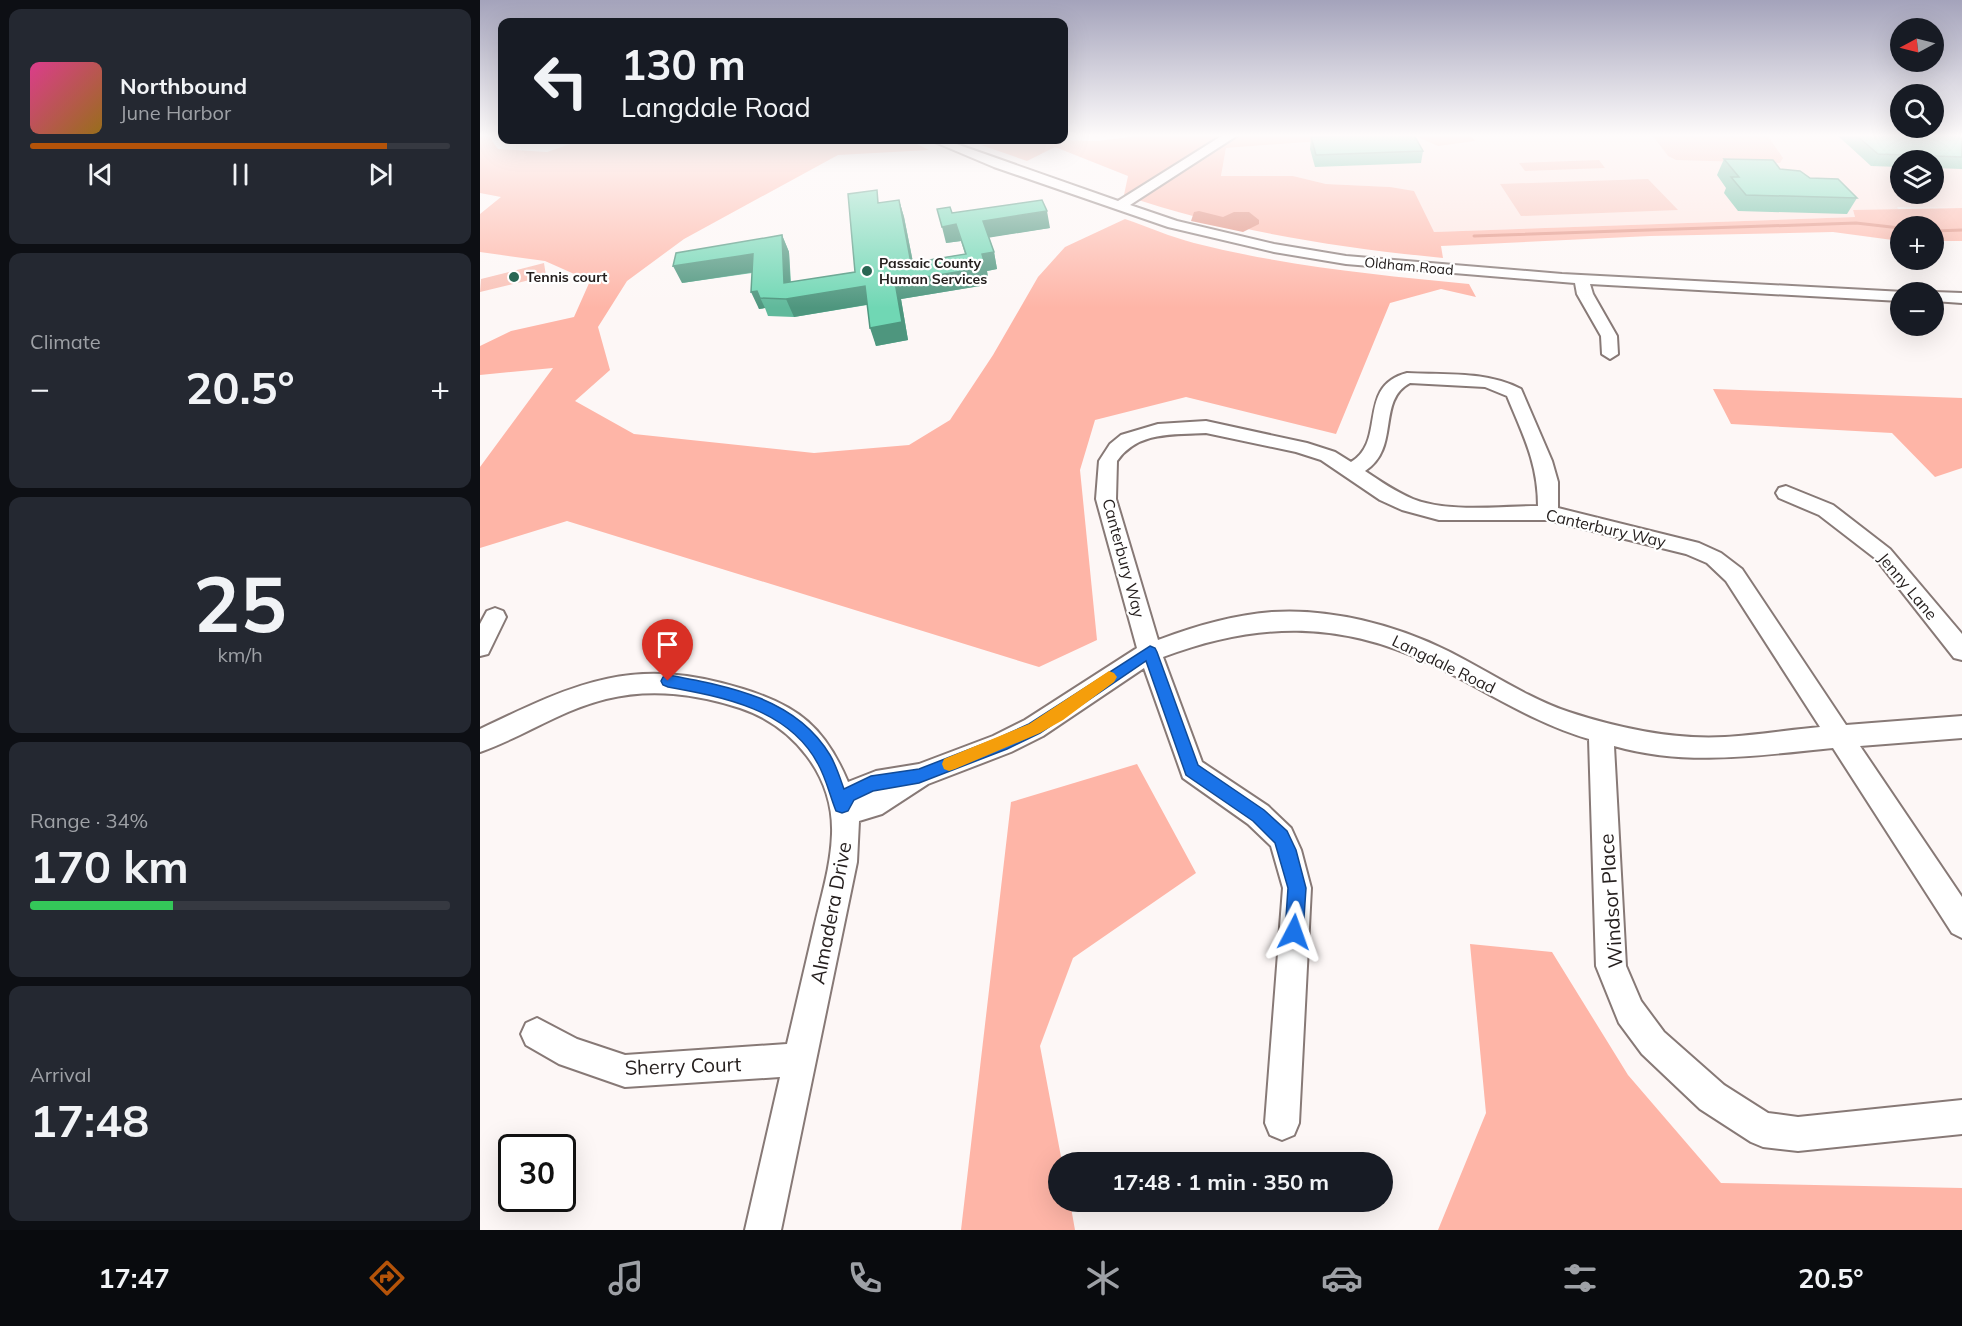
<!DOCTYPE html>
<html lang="en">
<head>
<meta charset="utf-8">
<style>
  body { margin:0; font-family:Mulish,sans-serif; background:#242831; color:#f1f3f6; height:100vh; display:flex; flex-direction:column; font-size:22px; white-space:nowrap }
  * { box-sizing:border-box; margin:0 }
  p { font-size:20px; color:#9ea1a6 }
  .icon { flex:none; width:33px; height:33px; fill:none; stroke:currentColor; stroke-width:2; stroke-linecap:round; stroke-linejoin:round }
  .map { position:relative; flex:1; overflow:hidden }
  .drawer { display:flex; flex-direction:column; gap:9px; padding:9px; background:#0d0f14; width:480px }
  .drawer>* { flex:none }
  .guide { position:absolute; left:18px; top:18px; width:570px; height:126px; border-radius:12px; box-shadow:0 6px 24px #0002; background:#171b24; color:#f1f3f6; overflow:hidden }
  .needle { width:39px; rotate:263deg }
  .fabs { position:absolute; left:1410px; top:18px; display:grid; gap:12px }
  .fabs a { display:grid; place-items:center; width:54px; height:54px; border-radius:50%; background:#171b24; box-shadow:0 6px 24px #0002; font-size:30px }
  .speed { position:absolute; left:18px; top:1134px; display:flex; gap:12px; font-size:30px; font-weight:700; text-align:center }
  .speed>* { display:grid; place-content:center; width:78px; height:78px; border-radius:50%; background:#171b24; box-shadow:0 6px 24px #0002; line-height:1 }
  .speed .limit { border:3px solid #111; border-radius:9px; background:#fff; color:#111 }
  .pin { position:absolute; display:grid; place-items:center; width:51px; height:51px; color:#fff; margin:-62px -26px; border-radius:50% 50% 50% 0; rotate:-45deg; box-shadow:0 0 6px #0007 }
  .pin .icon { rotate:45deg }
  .me { position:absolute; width:66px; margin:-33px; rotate:4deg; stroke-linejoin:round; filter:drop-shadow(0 0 4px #0008) }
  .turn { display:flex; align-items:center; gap:21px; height:126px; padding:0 24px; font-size:27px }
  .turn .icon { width:78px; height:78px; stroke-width:2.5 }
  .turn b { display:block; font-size:42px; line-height:51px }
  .big { font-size:45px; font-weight:700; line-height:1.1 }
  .drawer .tile { flex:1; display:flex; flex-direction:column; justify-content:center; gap:9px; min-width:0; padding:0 21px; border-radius:12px; background:#242831 }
  .drawer .dial { align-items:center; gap:0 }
  .dial b { font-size:78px; line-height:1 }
  .song { display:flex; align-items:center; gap:18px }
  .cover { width:72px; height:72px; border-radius:9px; background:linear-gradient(135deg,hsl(330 70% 55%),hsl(40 70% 35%)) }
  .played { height:6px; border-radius:3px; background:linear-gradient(90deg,#b45309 85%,#363941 85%) }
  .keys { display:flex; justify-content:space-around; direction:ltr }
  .heat { display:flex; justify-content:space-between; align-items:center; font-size:33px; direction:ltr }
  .charge { height:9px; border-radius:4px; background:linear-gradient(90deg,#34c759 34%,#363941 0) }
  .trip { position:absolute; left:568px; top:1152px; width:345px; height:60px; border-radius:30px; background:#171b24; box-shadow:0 6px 24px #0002; font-weight:700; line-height:60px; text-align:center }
  .menu { display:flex; height:96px; justify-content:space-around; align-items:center; background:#090b0e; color:#9ea1a6 }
  .menu .icon { width:42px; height:42px }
  .menu .on { color:#b45309 }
  .menu b { font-size:27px; color:#f1f3f6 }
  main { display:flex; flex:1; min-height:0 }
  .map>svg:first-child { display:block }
</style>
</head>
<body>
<main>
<section class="drawer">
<div class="tile">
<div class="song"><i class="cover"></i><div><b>Northbound</b><p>June Harbor</p></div></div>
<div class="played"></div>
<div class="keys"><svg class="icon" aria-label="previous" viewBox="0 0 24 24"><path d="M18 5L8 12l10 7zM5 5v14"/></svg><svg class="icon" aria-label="pause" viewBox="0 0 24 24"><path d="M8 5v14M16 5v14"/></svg><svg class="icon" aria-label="next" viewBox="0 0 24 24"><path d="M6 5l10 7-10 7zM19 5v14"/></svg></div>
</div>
<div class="tile"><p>Climate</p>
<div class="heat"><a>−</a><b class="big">20.5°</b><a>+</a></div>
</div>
<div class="tile dial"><b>25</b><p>km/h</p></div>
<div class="tile"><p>Range · 34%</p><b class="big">170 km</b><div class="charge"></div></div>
<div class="tile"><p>Arrival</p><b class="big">17:48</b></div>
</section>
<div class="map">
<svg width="1482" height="1230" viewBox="0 0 1482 1230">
  <rect width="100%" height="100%" fill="#fdf7f6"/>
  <!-- built -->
  <path fill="#fee5e0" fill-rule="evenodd" d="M 871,135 L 933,135 L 994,140 L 991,135 L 1482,135 L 1482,208 L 1417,207 L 1419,210 L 1373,210 L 1375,217 L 954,232 L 910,187 L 846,184 L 813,176 L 741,177 L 746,148 L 855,140 ZM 1420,160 L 1454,160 L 1454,194 L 1420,194 Z"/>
  <!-- green -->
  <path fill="#f9c1b6" d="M 1172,135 L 1287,135 L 1303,158 L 1300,163 L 1196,160 L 1188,156 Z
    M 1119,160 L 1125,168 L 1045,171 L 1039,163 Z
    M 1168,179 L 1198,210 L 1041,216 L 1020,184 Z
    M 64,263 L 66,276 L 0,292 L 1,279 Z"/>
  <!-- forest -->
  <path fill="#feb5a7" d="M 0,135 L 8,135 L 18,149 L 67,152 L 102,140 L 429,140 L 449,150 L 358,155 L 204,239 L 147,281 L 118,327 L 130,370 L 95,401 L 154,434 L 334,453 L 429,445 L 470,420 L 513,355 L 558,277 L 585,247 L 645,219 C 668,227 691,237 714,243 C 805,266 896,275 989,284 L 996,297 L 961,289 L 910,303 L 856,434 L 706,397 L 615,420 L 600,470 L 617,640 L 559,667 L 87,521 L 0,548 L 0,467 L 73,368 L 0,375 L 0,346 L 31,331 L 94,317 L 110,281 L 65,261 L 0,252 L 0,214 L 21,197 L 0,193 Z
    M 663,135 L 871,135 L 855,140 L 746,148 L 741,176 L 813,176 L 846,184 L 910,187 L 934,191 L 954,232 L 1375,217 L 1373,210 L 1482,208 L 1482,241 L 1454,241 L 1454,226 L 1420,226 L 1420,241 L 1353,232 L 1170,236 L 961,246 L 963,258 C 854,247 748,231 644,195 L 648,176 L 575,147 L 547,161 L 501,145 L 575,140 L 618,141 Z
    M 933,135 L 991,135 L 995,141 L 958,146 Z
    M 1233,389 L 1482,398 L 1482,468 L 1455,477 L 1412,433 L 1251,424 Z
    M 657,764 L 716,873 L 593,958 L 560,1046 L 582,1162 L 579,1162 L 579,1202 L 590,1202 L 595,1230 L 481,1230 L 531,802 Z
    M 990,944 L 1072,952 L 1148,1075 L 1241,1183 L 1482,1188 L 1482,1230 L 958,1230 L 1006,1113 Z"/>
  <!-- water -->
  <path fill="#df8978" d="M 719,211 L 743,217 L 754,212 L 769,212 L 779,220 L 779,224 L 763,232 L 711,221 L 714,212 Z"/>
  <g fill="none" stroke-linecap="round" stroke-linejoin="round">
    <!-- stream -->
    <path stroke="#df8978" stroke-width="3" d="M 1454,231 L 1482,230
      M 994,236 L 1376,223 L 1420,228"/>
    <defs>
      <path id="minor" d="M 743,135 L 758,135 L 650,205 L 697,221 L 794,244 L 866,256 L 1082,274 L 1424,292 L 1420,292 L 1420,301 L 1110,284 L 1113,294 L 1137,336 L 1138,354 L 1130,359 L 1122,354 L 1121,336 L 1097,294 L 1095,283 L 866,264 L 794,252 L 688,227 L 514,167 L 450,140 L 465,140 L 638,201 Z
        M 1454,292 L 1482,293 L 1482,303 L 1454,301 Z
        M 927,373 C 965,375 1007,371 1041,389 L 1072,461 L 1078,482 L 1078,508 L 1219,543 L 1241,553 L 1262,569 L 1366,725 L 1482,716 L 1482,738 L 1380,746 L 1482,897 L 1482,938 L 1472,933 L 1353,748 C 1280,755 1207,767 1134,746 L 1146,966 L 1161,1001 L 1184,1032 L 1244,1085 L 1288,1113 L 1318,1117 L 1482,1100 L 1482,1134 L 1318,1151 L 1283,1147 L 1271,1142 L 1220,1109 L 1162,1054 L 1139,1023 L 1116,966 L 1109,739 C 1050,722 1003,688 949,663 C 858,620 776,622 683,657 L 722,762 L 788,806 L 811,828 L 821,850 L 831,888 L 819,1123 L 814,1135 L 802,1140 L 790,1135 L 785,1123 L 803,888 L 791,846 L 768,824 L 703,778 L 664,668 L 563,736 L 531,752 L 448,784 L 402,814 L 379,821 L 377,862 L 301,1230 L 265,1230 L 300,1077 L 145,1087 L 79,1064 L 46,1045 L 41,1034 L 46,1023 L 57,1018 L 97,1039 L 145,1055 L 307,1044 C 316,1005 325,967 334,928 C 341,897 351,866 352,834 C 354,776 314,726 260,708 C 215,694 172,688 126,699 C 81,710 43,737 0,752 L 0,729 C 98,682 154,655 263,689 C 319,706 345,728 368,782 L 396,771 L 439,764 L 513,736 L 545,720 L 657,648 L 616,499 L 619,461 L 630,444 L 641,435 L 678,424 L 726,421 L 827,443 L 855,452 L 871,462 C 907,441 876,386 927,373 ZM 930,383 L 1005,387 L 1027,396 C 1043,435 1058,463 1058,506 C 1020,506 968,513 933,499 C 916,492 900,481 885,471 C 921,448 896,401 930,383 ZM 726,433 L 816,452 L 841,460 L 900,500 L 922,510 L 959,520 L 1068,520 L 1206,554 L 1227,563 L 1246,581 L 1340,727 C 1308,730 1277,735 1245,737 C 1193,740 1138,728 1089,712 C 1047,698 1008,671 968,651 C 916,625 850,608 792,612 C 753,615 715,626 678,640 L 636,499 L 637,461 C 658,431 693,435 726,433 Z
        M 1306,486 L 1353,505 L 1410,549 L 1482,634 L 1482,660 L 1474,658 L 1396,559 L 1339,515 L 1299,498 L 1296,493 L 1299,488 Z
        M 15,608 L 23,611 L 26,617 L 8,654 L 0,656 L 0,624 L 7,611 Z"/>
    </defs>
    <!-- minor casing -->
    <use href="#minor" stroke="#877976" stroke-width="4"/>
    <!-- minor -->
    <use href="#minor" fill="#fff" fill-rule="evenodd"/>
  </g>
  <!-- wall -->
  <path fill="#60b99b" d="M 1357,135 L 1482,135 L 1482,169 L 1454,168 L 1454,160 L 1420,160 L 1420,167 L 1391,166 Z
    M 831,137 L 943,151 L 941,163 L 835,167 L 830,149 Z
    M 1244,159 L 1300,169 L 1330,178 L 1377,198 L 1367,214 L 1258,211 L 1244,193 L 1246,188 L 1237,175 Z
    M 419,200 L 424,217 L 433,262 L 485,254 L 481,241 L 466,243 L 472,213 L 570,228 L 509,237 L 514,252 L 517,269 L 507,271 L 508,278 L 498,280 L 500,286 L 421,299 L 428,340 L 396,346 L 387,305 L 314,317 L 288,316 L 285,308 L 279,309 L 272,273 L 202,283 L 302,235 L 309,252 L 311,282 L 375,272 L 401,203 Z"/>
  <!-- shaded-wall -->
  <path fill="#4e967e" d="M 419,200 L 424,217 L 436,278 L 494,262 L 502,254 L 514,252 L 517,269 L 507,271 L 508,278 L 498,280 L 500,286 L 421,299 L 428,340 L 396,346 L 390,328 L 415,282 L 431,263 Z
    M 567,211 L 570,228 L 507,238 L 503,221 Z
    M 476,224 L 481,241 L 466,243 L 462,227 Z
    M 302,235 L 309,252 L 311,298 L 385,286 L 391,304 L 314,317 L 306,299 L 304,283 Z
    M 273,254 L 281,271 L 202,283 L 193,266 Z
    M 277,291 L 285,308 L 279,309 L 271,292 Z"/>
  <!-- building -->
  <path fill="#70d7b4" stroke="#4e967e" stroke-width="1.5" d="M 893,135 L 934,135 L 943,151 L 836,155 L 831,137 Z
    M 1376,135 L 1482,135 L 1482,157 L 1398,154 Z
    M 1244,159 L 1293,160 L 1300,169 L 1320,171 L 1330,178 L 1358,179 L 1377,198 L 1266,195 L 1251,177 L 1259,177 Z
    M 397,190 L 398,203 L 419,200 L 431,263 L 486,254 L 476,224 L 462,227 L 457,209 L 470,207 L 472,213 L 562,200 L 567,211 L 503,221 L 514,252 L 502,254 L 504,261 L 494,262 L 495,269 L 415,282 L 422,322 L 390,328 L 385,286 L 306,299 L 280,298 L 277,291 L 271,292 L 273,254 L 193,266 L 196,253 L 302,235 L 304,283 L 375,272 L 368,194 Z"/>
  <!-- sky -->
  <linearGradient id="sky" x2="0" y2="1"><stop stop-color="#a4a3bb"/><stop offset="0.44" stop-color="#fefbfb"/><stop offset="1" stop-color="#fefbfb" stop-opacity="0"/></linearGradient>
  <rect width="1482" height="308" fill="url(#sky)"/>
  <!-- route -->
  <path fill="#1a73e8" stroke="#114b97" stroke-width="1.5" d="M 670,646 L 675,648 L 677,652 L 718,765 L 784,810 L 807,831 L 816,850 L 826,888 L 823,932 L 821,938 L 814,941 L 808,938 L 805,932 L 808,888 L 795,843 L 773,821 L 706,775 L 666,661 L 560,733 L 527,749 L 439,783 L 393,791 L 374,800 L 368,811 L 362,813 L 356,811 C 350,796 346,778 338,764 C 309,709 243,697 188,687 L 183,685 L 181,681 L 183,677 L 188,675 C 248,686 316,698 350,755 C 356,765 360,778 364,789 L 391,776 L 439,769 L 516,739 L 549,724 Z"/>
  <!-- slow -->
  <path fill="#f59e0b" d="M 629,671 L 634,673 L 637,677 L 634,682 L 583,720 L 560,733 L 475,769 L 469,771 L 464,769 L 462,764 L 464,759 L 549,724 Z"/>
  <!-- markers -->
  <g fill="#296653" stroke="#fff" stroke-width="2">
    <circle cx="387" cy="271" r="6"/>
    <circle cx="34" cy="277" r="6"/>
  </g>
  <g text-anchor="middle" stroke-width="4.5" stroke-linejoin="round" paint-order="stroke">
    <!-- far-poi labels -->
    <g font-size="14" font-weight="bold" fill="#26201f" stroke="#fff" text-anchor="start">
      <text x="399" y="268">Passaic County<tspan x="399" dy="16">Human Services</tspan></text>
      <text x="46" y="282">Tennis court</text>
    </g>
    <!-- far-street labels -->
    <g font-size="14" fill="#26201f" stroke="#fff">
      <text transform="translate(929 266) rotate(5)" y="5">Oldham Road</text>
    </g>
    <!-- street labels -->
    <g font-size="16" fill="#26201f" stroke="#fff">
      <text transform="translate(1126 528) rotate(13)" y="6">Canterbury Way</text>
      <text transform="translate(644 558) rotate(75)" y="6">Canterbury Way</text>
      <text transform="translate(1428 586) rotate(50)" y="6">Jenny Lane</text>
      <text transform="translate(964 664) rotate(26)" y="6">Langdale Road</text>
    </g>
    <!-- near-street labels -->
    <g font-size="20" fill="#26201f" stroke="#fff">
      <text transform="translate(1131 901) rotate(-94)" y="7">Windsor Place</text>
      <text transform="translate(351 913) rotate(-79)" y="7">Almadera Drive</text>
      <text transform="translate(203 1066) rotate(-2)" y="7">Sherry Court</text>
    </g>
  </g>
</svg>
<div class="fabs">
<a><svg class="needle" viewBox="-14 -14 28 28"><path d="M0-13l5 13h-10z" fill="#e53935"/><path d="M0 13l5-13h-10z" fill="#9ea1a6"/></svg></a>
<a><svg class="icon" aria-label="search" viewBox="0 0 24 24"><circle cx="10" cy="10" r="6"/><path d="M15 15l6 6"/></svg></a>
<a><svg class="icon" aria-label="layers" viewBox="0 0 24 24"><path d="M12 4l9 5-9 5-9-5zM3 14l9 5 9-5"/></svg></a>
<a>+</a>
<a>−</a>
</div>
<div class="speed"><div class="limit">30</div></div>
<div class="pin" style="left:188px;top:681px;background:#d93025"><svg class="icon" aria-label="arrive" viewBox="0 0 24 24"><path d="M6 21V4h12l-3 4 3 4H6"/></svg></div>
<svg class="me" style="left:814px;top:932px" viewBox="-20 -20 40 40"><path d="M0-17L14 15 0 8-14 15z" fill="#1a73e8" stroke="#fff" stroke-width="4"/></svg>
<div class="trip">17:48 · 1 min · 350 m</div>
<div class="guide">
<div class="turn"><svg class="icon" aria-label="left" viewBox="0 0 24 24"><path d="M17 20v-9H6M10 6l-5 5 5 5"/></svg><div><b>130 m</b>Langdale Road</div></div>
</div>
</div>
</main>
<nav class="menu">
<b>17:47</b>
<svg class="icon on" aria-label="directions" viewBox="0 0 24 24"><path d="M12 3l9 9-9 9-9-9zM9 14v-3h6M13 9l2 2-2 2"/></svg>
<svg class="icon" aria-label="music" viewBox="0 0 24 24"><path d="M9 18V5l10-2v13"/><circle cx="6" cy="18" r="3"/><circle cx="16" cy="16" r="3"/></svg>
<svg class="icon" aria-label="phone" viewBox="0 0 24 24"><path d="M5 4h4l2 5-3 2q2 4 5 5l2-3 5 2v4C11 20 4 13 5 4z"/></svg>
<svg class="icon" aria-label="climate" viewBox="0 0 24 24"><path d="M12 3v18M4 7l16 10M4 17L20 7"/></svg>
<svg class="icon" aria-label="car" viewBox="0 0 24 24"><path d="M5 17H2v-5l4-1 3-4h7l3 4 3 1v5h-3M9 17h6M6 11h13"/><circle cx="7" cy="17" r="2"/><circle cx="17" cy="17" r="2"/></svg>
<svg class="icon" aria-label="filters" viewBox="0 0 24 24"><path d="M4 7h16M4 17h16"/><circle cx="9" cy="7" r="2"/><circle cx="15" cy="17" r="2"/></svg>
<b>20.5°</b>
</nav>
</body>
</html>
